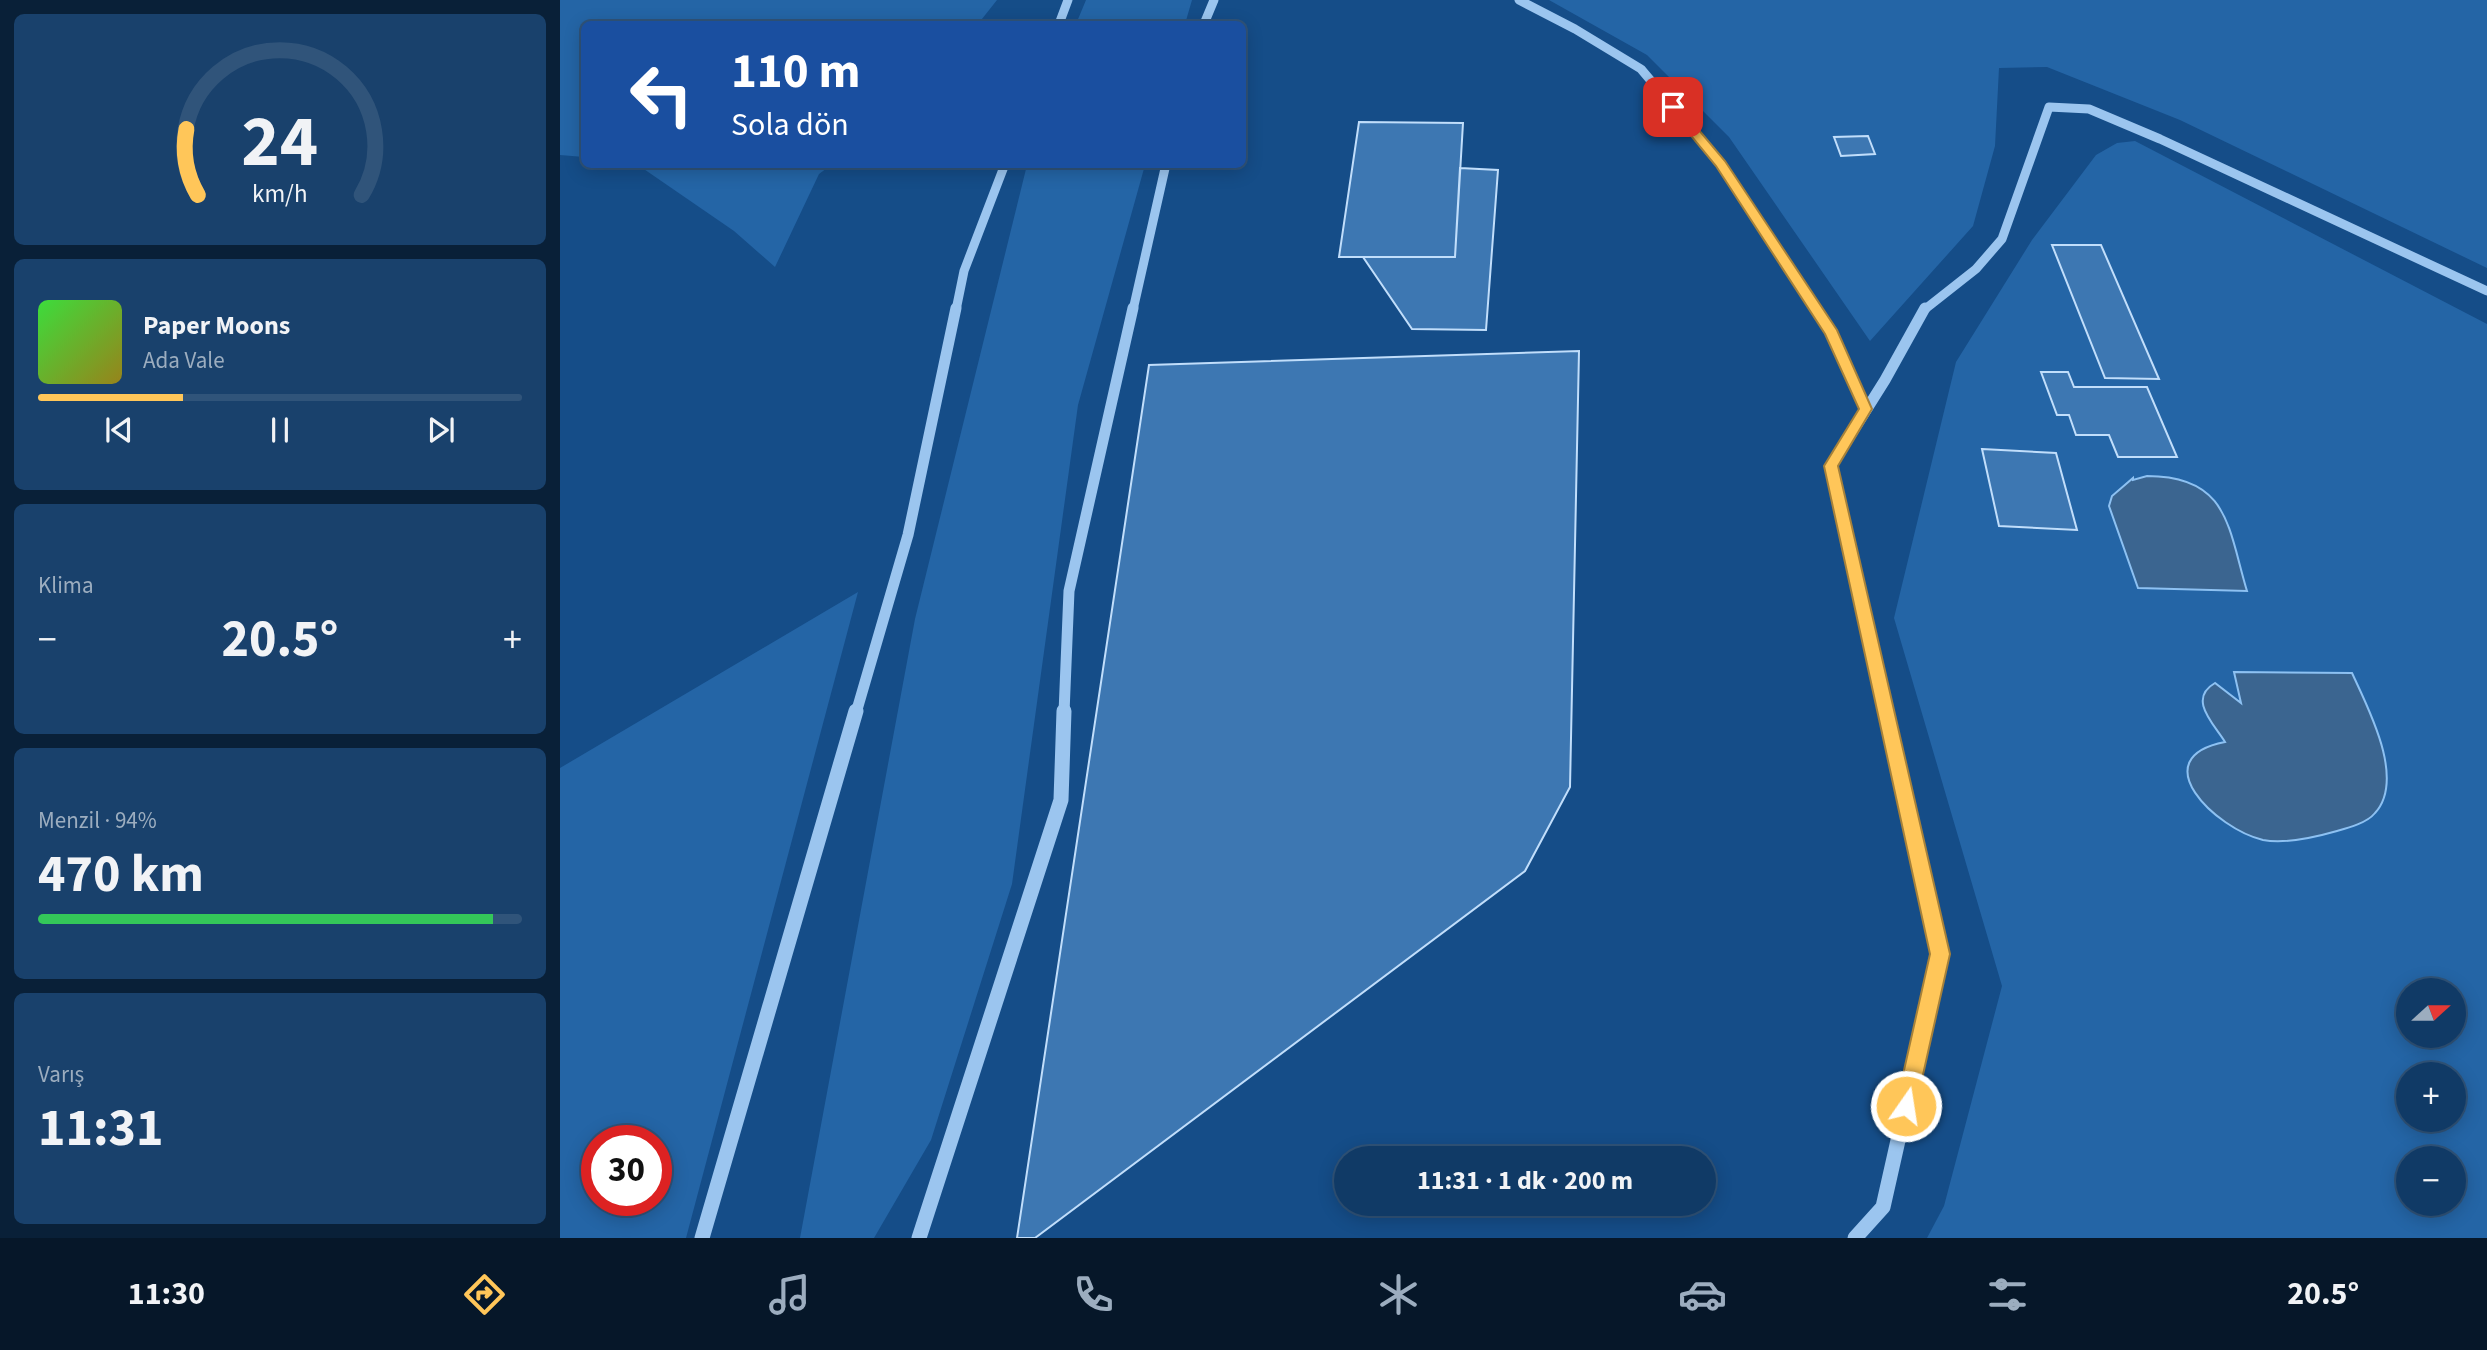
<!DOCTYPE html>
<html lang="tr">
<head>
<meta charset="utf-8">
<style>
  body { margin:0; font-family:"Source Sans 3",sans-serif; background:#19416c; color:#f1f3f6; height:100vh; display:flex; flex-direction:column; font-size:26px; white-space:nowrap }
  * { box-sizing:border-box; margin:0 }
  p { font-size:23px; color:#9cadbf }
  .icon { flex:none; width:38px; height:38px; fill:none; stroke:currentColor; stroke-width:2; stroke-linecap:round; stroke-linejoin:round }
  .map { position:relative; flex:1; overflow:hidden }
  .panel { display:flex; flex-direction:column; gap:14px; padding:14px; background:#092038; width:560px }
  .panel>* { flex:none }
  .top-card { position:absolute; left:21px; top:21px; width:665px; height:147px; border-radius:10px; box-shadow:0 4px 18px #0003,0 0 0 2px #30547a; background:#1a4fa0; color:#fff; overflow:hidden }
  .needle { width:46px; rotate:69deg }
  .controls { position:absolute; left:1836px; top:978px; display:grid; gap:14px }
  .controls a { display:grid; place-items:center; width:70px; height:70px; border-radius:50%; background:#103a66; box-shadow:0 4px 18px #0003,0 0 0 2px #30547a; font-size:35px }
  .speed { position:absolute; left:21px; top:1125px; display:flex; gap:14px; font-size:35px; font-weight:700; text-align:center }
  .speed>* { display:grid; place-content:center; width:91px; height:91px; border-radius:50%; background:#103a66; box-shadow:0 4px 18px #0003,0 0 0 2px #30547a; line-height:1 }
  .speed .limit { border:10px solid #d22; background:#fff; color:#111 }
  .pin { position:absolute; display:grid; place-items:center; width:60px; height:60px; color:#fff; margin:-30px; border-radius:14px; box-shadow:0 4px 10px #0006 }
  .me { position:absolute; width:77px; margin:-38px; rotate:13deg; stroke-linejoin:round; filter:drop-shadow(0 0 5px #0008) }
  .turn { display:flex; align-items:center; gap:24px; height:147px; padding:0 35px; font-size:32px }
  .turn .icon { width:91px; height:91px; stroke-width:2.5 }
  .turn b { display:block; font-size:49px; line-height:60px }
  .big { font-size:52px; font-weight:700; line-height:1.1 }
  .panel .widget { flex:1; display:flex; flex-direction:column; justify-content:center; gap:10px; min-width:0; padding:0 24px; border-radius:10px; background:#19416c }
  .panel .dial { align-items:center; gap:0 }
  .dial svg { height:182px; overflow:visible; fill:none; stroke:#30547a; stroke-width:7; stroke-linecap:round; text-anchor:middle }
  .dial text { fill:#f1f3f6; stroke:none }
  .song { display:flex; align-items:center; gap:21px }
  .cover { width:84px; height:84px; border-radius:10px; background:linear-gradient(135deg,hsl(120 70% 55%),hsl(50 70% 35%)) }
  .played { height:7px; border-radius:4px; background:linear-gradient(90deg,#ffc659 30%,#30547a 30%) }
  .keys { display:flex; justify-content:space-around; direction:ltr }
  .heat { display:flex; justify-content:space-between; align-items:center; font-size:38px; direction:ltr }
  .charge { height:10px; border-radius:5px; background:linear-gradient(90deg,#34c759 94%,#30547a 0) }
  .trip { position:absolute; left:774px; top:1146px; width:382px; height:70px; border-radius:35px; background:#103a66; box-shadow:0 4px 18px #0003,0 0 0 2px #30547a; font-weight:700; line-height:70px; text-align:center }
  .tabs { display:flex; height:112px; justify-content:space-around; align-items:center; background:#061729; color:#9cadbf }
  .tabs .icon { width:49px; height:49px }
  .tabs .on { color:#ffc659 }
  .tabs b { font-size:32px; color:#f1f3f6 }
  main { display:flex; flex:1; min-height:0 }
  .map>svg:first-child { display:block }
</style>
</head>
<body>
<main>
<section class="panel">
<div class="widget dial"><svg viewBox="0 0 100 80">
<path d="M14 69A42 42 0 1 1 86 69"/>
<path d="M14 69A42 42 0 0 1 9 40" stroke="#ffc659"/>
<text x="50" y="56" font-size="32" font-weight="700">24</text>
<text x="50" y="72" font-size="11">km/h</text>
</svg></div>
<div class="widget">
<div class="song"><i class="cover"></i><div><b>Paper Moons</b><p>Ada Vale</p></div></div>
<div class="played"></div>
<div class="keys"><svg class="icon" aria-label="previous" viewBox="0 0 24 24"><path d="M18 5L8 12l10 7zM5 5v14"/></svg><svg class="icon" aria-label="pause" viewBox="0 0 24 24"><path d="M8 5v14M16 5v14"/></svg><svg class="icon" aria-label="next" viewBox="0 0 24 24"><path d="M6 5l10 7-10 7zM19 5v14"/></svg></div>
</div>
<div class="widget"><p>Klima</p>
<div class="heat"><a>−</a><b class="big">20.5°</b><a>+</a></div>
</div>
<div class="widget"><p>Menzil · 94%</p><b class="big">470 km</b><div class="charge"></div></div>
<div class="widget"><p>Varış</p><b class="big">11:31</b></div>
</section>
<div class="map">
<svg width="1927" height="1238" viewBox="0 0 1927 1238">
  <rect width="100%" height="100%" fill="#154d88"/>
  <!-- green -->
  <path fill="#2465a6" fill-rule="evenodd" d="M 0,0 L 437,0 L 418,24 L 24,24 L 24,157 L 0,155 Z
    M 526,0 L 632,0 L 625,24 L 516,24 Z
    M 989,0 L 1927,0 L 1927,268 L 1620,120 L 1487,67 L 1439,68 L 1435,146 L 1413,226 L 1310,341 L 1169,137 L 1087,55 Z
    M 1575,141 L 1927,324 L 1927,1238 L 1367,1238 L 1384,1206 L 1442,986 L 1334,618 L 1396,362 L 1472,240 L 1536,155 L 1557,143 ZM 1848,990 L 1894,990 L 1894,1036 L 1848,1036 ZM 1848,1074 L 1894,1074 L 1894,1120 L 1848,1120 ZM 1848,1158 L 1894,1158 L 1894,1204 L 1848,1204 Z
    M 78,165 L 271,165 L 259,174 L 215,267 L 174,231 Z
    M 467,165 L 585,165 L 518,405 L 452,884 L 371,1140 L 314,1238 L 240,1238 L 355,619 Z
    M 298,592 L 126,1238 L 0,1238 L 0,768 ZM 96,1141 L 96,1200 L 37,1200 L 37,1141 Z"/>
  <!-- water -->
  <path fill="#3b6590" stroke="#8dc1f2" stroke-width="2" d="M 1587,476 C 1669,476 1668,528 1687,591 L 1578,588 L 1549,506 L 1552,496 L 1573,478 L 1573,480 Z
    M 1674,672 L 1792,673 C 1808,708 1846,779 1815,813 C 1807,823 1788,828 1777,831 C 1756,837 1724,844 1703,840 C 1656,829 1582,758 1665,742 C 1654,724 1627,699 1655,683 L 1681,703 Z"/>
  <!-- building -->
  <path fill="#3d77b2" stroke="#c1defb" stroke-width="2" d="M 799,122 L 903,123 L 895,257 L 779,257 Z
    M 1308,136 L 1315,154 L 1281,156 L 1274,137 Z
    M 900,168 L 938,170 L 926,330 L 852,329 L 803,257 L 895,257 Z
    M 1492,245 L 1541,245 L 1599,379 L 1545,378 Z
    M 1019,351 L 1010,787 L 965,871 L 475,1238 L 457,1238 L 589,365 Z
    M 1481,372 L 1508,372 L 1514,387 L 1587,387 L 1617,457 L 1558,457 L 1549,435 L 1516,435 L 1509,415 L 1497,415 Z
    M 1422,449 L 1496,453 L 1517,530 L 1439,526 Z"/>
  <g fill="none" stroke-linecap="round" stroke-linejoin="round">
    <!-- minor-far2 -->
    <path stroke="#9bc5ef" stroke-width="9" d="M 959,0 L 1015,29 L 1081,69 L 1161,164 L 1257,310
      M 499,24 L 508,0
      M 644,24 L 654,0
      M 396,310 L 404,271 L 445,164
      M 573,310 L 606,164
      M 1364,310 L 1416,269 L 1442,239 L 1489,107 L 1529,109 L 1600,139 L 1927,291"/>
    <!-- minor-far1 -->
    <path stroke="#9bc5ef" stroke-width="11" d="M 1256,308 L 1272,333 L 1306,409
      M 296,713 L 348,535 L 396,308
      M 504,713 L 509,591 L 573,308
      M 1326,713 L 1271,466 L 1325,380 L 1365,308"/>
    <!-- minor -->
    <path stroke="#9bc5ef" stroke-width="15" d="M 142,1238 L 296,711
      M 359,1238 L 501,800 L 504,711
      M 1295,1238 L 1323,1207 L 1380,954 L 1326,711"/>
  </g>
  <!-- route -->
  <path fill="#ffc659" stroke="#a6813a" stroke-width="2" d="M 1109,104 L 1117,104 L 1165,161 L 1277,330 L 1312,409 L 1278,466 L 1390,954 L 1356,1106 L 1353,1113 L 1346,1116 L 1339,1113 L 1336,1106 L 1370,954 L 1264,466 L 1299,409 L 1265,334 L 1156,166 L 1109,109 Z"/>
</svg>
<div class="controls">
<a><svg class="needle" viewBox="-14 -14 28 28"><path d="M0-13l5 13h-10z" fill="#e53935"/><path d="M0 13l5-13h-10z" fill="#9cadbf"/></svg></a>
<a>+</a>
<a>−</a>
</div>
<div class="speed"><div class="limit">30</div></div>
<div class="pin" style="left:1113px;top:107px;background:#d93025"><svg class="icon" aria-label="arrive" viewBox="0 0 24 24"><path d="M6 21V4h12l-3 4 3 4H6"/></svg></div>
<svg class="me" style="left:1346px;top:1106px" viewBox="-20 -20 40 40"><circle r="17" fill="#ffc659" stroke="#fff" stroke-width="3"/><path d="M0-11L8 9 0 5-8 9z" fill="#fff"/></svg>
<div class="trip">11:31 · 1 dk · 200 m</div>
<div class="top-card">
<div class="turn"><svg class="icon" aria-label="left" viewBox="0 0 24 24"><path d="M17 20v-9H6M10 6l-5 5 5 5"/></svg><div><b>110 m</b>Sola dön</div></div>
</div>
</div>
</main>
<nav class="tabs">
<b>11:30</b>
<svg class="icon on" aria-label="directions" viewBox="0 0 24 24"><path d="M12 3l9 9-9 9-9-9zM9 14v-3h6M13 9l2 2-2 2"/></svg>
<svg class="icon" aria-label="music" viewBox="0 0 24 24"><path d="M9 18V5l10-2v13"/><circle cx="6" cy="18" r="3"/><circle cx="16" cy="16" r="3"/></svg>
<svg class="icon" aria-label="phone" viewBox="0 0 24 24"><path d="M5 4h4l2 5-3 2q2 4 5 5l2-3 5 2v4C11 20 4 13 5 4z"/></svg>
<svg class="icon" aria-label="climate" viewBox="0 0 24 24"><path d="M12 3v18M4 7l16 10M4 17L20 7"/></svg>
<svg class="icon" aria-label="car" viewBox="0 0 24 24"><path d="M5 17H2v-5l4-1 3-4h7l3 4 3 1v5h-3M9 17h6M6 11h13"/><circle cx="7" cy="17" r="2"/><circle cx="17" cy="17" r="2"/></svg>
<svg class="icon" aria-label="filters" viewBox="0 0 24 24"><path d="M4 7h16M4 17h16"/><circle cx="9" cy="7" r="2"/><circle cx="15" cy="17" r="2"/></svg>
<b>20.5°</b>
</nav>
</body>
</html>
